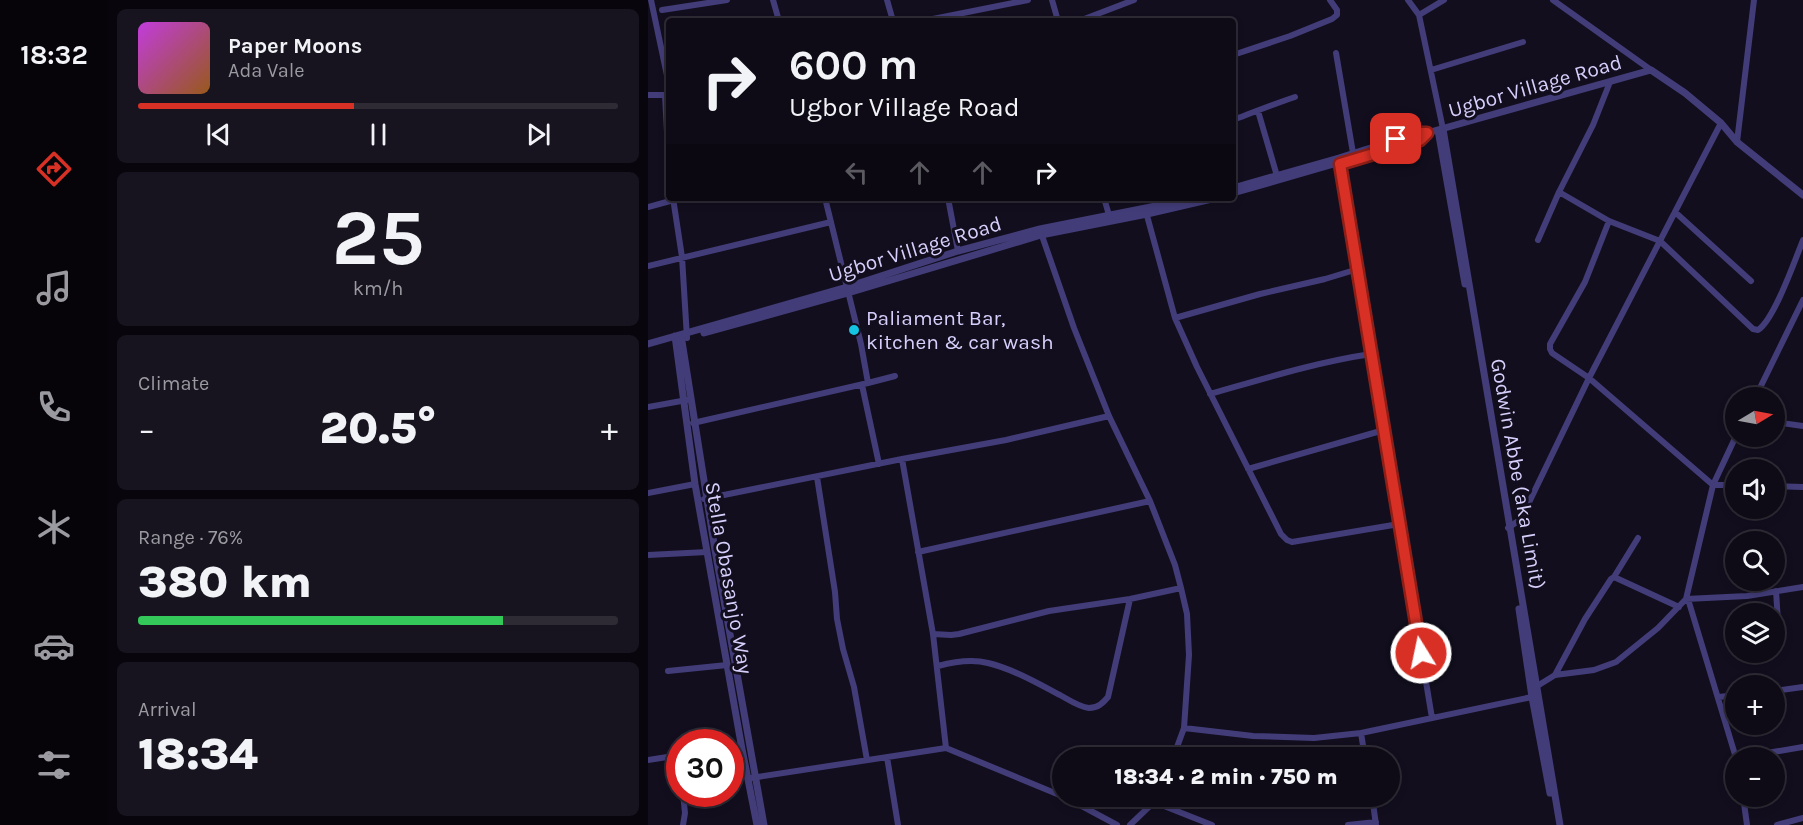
<!DOCTYPE html>
<html lang="en">
<head>
<meta charset="utf-8">
<style>
  body { margin:0; font-family:Karla,sans-serif; background:#17131f; color:#f1f3f6; height:100vh; display:flex; flex-direction:column; font-size:22px; white-space:nowrap }
  * { box-sizing:border-box; margin:0 }
  p { font-size:20px; color:#9b9aa1 }
  .icon { flex:none; width:33px; height:33px; fill:none; stroke:currentColor; stroke-width:2; stroke-linecap:round; stroke-linejoin:round }
  .map { position:relative; flex:1; overflow:hidden }
  .side { display:flex; flex-direction:column; gap:9px; padding:9px; background:#08060c; width:540px }
  .side>* { flex:none }
  .guide { position:absolute; left:18px; top:18px; width:570px; height:183px; border-radius:6px; box-shadow:0 3px 9px #0003,0 0 0 2px #2e2b35; background:#0e0a16; color:#f1f3f6; overflow:hidden }
  .needle { width:39px; rotate:80deg }
  .tools { position:absolute; left:1077px; top:387px; display:grid; gap:12px }
  .tools a { display:grid; place-items:center; width:60px; height:60px; border-radius:50%; background:#0e0a16; box-shadow:0 3px 9px #0003,0 0 0 2px #2e2b35; font-size:30px }
  .speed { position:absolute; left:18px; top:729px; display:flex; gap:12px; font-size:30px; font-weight:700; text-align:center }
  .speed>* { display:grid; place-content:center; width:78px; height:78px; border-radius:50%; background:#0e0a16; box-shadow:0 3px 9px #0003,0 0 0 2px #2e2b35; line-height:1 }
  .speed .limit { border:9px solid #d22; background:#fff; color:#111 }
  .pin { position:absolute; display:grid; place-items:center; width:51px; height:51px; color:#fff; margin:-26px; border-radius:12px; box-shadow:0 3px 9px #0006 }
  .me { position:absolute; width:66px; margin:-33px; rotate:350deg; stroke-linejoin:round; filter:drop-shadow(0 0 4px #0008) }
  .turn { display:flex; align-items:center; gap:21px; height:126px; padding:0 24px; font-size:27px }
  .turn .icon { width:78px; height:78px; stroke-width:2.5 }
  .turn b { display:block; font-size:42px; line-height:51px }
  .lanes { display:flex; align-items:center; height:57px; padding:0 24px; background:#0003; justify-content:center; gap:30px; direction:ltr }
  .lanes .off { opacity:.35 }
  .big { font-size:45px; font-weight:800; line-height:1.1 }
  .side .widget { flex:1; display:flex; flex-direction:column; justify-content:center; gap:9px; min-width:0; padding:0 21px; border-radius:9px; background:#17131f }
  .side .dial { align-items:center; gap:0 }
  .dial b { font-size:78px; line-height:1 }
  .song { display:flex; align-items:center; gap:18px }
  .cover { width:72px; height:72px; border-radius:9px; background:linear-gradient(135deg,hsl(290 70% 55%),hsl(30 70% 35%)) }
  .played { height:6px; border-radius:3px; background:linear-gradient(90deg,#d93025 45%,#2e2b35 45%) }
  .keys { display:flex; justify-content:space-around; direction:ltr }
  .heat { display:flex; justify-content:space-between; align-items:center; font-size:33px; direction:ltr }
  .charge { height:9px; border-radius:4px; background:linear-gradient(90deg,#34c759 76%,#2e2b35 0) }
  .trip { position:absolute; left:404px; top:747px; width:348px; height:60px; border-radius:30px; background:#0e0a16; box-shadow:0 3px 9px #0003,0 0 0 2px #2e2b35; font-weight:800; line-height:60px; text-align:center }
  main { display:flex; flex:1; min-height:0 }
  .tabs { display:flex; flex-direction:column; width:108px; justify-content:space-around; align-items:center; background:#060409; color:#9b9aa1 }
  .tabs .icon { width:42px; height:42px }
  .tabs .current { color:#d93025 }
  .tabs b { font-size:27px; color:#f1f3f6 }
  .map>svg:first-child { display:block }
</style>
</head>
<body>
<main>
<nav class="tabs">
<b>18:32</b>
<svg class="icon current" aria-label="directions" viewBox="0 0 24 24"><path d="M12 3l9 9-9 9-9-9zM9 14v-3h6M13 9l2 2-2 2"/></svg>
<svg class="icon" aria-label="music" viewBox="0 0 24 24"><path d="M9 18V5l10-2v13"/><circle cx="6" cy="18" r="3"/><circle cx="16" cy="16" r="3"/></svg>
<svg class="icon" aria-label="phone" viewBox="0 0 24 24"><path d="M5 4h4l2 5-3 2q2 4 5 5l2-3 5 2v4C11 20 4 13 5 4z"/></svg>
<svg class="icon" aria-label="climate" viewBox="0 0 24 24"><path d="M12 3v18M4 7l16 10M4 17L20 7"/></svg>
<svg class="icon" aria-label="car" viewBox="0 0 24 24"><path d="M5 17H2v-5l4-1 3-4h7l3 4 3 1v5h-3M9 17h6M6 11h13"/><circle cx="7" cy="17" r="2"/><circle cx="17" cy="17" r="2"/></svg>
<svg class="icon" aria-label="filters" viewBox="0 0 24 24"><path d="M4 7h16M4 17h16"/><circle cx="9" cy="7" r="2"/><circle cx="15" cy="17" r="2"/></svg>
</nav>
<section class="side">
<div class="widget">
<div class="song"><i class="cover"></i><div><b>Paper Moons</b><p>Ada Vale</p></div></div>
<div class="played"></div>
<div class="keys"><svg class="icon" aria-label="previous" viewBox="0 0 24 24"><path d="M18 5L8 12l10 7zM5 5v14"/></svg><svg class="icon" aria-label="pause" viewBox="0 0 24 24"><path d="M8 5v14M16 5v14"/></svg><svg class="icon" aria-label="next" viewBox="0 0 24 24"><path d="M6 5l10 7-10 7zM19 5v14"/></svg></div>
</div>
<div class="widget dial"><b>25</b><p>km/h</p></div>
<div class="widget"><p>Climate</p>
<div class="heat"><a>−</a><b class="big">20.5°</b><a>+</a></div>
</div>
<div class="widget"><p>Range · 76%</p><b class="big">380 km</b><div class="charge"></div></div>
<div class="widget"><p>Arrival</p><b class="big">18:34</b></div>
</section>
<div class="map">
<svg width="1155" height="825" viewBox="0 0 1155 825">
  <rect width="100%" height="100%" fill="#120e1e"/>
  <g fill="none" stroke-linecap="round" stroke-linejoin="round">
    <!-- minor -->
    <path stroke="#423d79" stroke-width="6" d="M 3,0 L 21,85
      M 125,0 L 131,21
      M 239,0 L 245,21
      M 404,0 L 410,21
      M 760,0 L 771,15 L 795,129
      M 905,0 L 1003,70
      M 14,10 L 79,0
      M 771,15 L 796,0
      M 275,21 L 380,0
      M 431,21 L 486,0
      M 688,53 L 705,153
      M 585,55 L 642,36 L 684,19 L 689,15 L 689,10 L 682,0
      M 783,70 L 875,42
      M 0,95 L 20,95
      M 17,95 L 21,169
      M 610,111 L 629,176
      M 585,120 C 606,112 626,104 647,97
      M 1089,142 L 1106,0
      M 691,158 L 784,718
      M 911,192 L 961,221 L 1012,241 L 1105,329 L 1110,330 C 1126,320 1147,260 1155,240
      M 25,198 L 34,257 L 39,338
      M 300,198 L 310,251
      M 456,198 L 461,215
      M 0,207 L 33,198
      M 498,212 L 527,318 L 549,367 L 633,534 L 639,540 L 644,542 L 751,524
      M 1027,212 L 1103,281
      M 961,221 L 937,282 L 902,344 L 902,349 L 904,353 L 941,378 L 1065,485 L 1088,485
      M 392,230 L 426,328 L 461,416 L 502,501 L 527,565 L 533,588 L 539,614 L 541,655 L 536,728 L 525,758
      M 890,240 L 911,192 L 945,125 L 962,82
      M 0,266 L 183,222
      M 527,318 L 612,294 L 677,279 L 710,269
      M 220,383 L 247,376
      M 214,385 L 231,464
      M 562,394 C 615,379 669,362 723,354
      M 1107,398 L 1155,300
      M 0,407 L 39,400
      M 1126,422 L 1155,426
      M 45,423 L 220,383 L 213,344 L 177,198
      M 254,459 L 285,634 L 298,748
      M 600,469 L 736,430
      M 169,477 L 187,592 L 189,619 L 195,649 L 206,687 L 219,760
      M 1126,486 L 1155,487
      M 0,493 L 47,484
      M 56,499 L 254,459 L 358,440 L 461,416
      M 860,528 L 873,519 L 941,378 L 1073,123
      M 270,552 L 502,501
      M 0,555 L 59,552
      M 966,577 L 990,538
      M 1128,591 L 1131,637
      M 1038,599 L 1065,485 L 1088,436
      M 1040,599 L 1088,758
      M 285,634 L 303,635 L 311,634 L 401,611 L 482,599 L 533,588
      M 290,666 C 305,662 324,659 340,663 C 365,669 389,683 412,695 C 421,700 431,707 441,708 C 450,708 455,703 460,697 L 482,599
      M 20,671 L 79,665
      M 907,675 L 937,619 L 963,579 L 966,577 L 1031,607
      M 886,688 L 907,675 L 946,670 L 968,662 L 1010,628 L 1038,599 L 1099,596 L 1155,587
      M 1126,691 L 1155,687
      M 1071,697 L 1088,695
      M 536,728 L 605,736 L 666,738 L 713,733
      M 82,750 L 94,749
      M 27,756 L 32,776
      M 239,757 L 250,825
      M 717,758 L 713,733 L 884,697
      M 1089,758 L 1155,747
      M 0,760 L 32,755
      M 103,778 L 298,748 L 414,796
      M 35,794 L 37,813 L 35,825
      M 415,796 L 469,825
      M 724,796 L 728,825
      M 1095,796 L 1099,825
      M 506,802 L 564,825
      M 482,825 L 506,802 L 508,796
      M 700,825 L 728,822
      M 1129,825 L 1155,818"/>
    <!-- tertiary -->
    <path stroke="#423d79" stroke-width="7" d="M 795,129 L 912,825
      M 790,130 L 817,284
      M 585,188 L 691,158 L 770,133 L 779,133 L 1003,70 L 1037,93 L 1073,123 L 1089,142 L 1155,195
      M 585,193 L 772,139 L 779,133
      M 56,333 L 200,293 L 393,235 L 499,214 L 568,198
      M 33,335 L 67,550 L 116,825
      M 27,336 L 47,484 L 94,749 L 109,825
      M 0,344 L 199,287 L 310,251 L 392,229 L 548,198
      M 871,609 L 884,697 L 902,793"/>
  </g>
  <g fill="none" stroke-linecap="round" stroke-linejoin="round">
    <defs>
      <path id="route" d="M 748,139 L 770,133 L 779,133 L 772,140 L 692,164 L 773,653"/>
    </defs>
    <!-- route casing -->
    <use href="#route" stroke="#8d1f18" stroke-width="15"/>
    <!-- route -->
    <use href="#route" stroke="#d93025" stroke-width="10"/>
  </g>
  <!-- markers -->
  <circle fill="#14c4e2" stroke="#120e1e" stroke-width="2" cx="206" cy="330" r="6"/>
  <g text-anchor="middle" stroke-width="6" stroke-linejoin="round" paint-order="stroke">
    <!-- street labels -->
    <g font-size="21" fill="#d6cffb" stroke="#120e1e">
      <text transform="translate(887 86) rotate(-16)" y="7">Ugbor Village Road</text>
      <text transform="translate(267 249) rotate(-17)" y="7">Ugbor Village Road</text>
      <text transform="translate(870 474) rotate(80)" y="7">Godwin Abbe (aka Limit)</text>
      <text transform="translate(81 578) rotate(80)" y="7">Stella Obasanjo Way</text>
    </g>
    <!-- poi labels -->
    <g font-size="21" fill="#d6cffb" stroke="#120e1e" text-anchor="start">
      <text x="218" y="325">Paliament Bar,<tspan x="218" dy="24">kitchen &amp; car wash</tspan></text>
    </g>
  </g>
</svg>
<div class="tools">
<a><svg class="needle" viewBox="-14 -14 28 28"><path d="M0-13l5 13h-10z" fill="#e53935"/><path d="M0 13l5-13h-10z" fill="#9b9aa1"/></svg></a>
<a><svg class="icon" aria-label="sound" viewBox="0 0 24 24"><path d="M4 9h4l5-4v14l-5-4H4zM17 9q2 3 0 6"/></svg></a>
<a><svg class="icon" aria-label="search" viewBox="0 0 24 24"><circle cx="10" cy="10" r="6"/><path d="M15 15l6 6"/></svg></a>
<a><svg class="icon" aria-label="layers" viewBox="0 0 24 24"><path d="M12 4l9 5-9 5-9-5zM3 14l9 5 9-5"/></svg></a>
<a>+</a>
<a>−</a>
</div>
<div class="speed"><div class="limit">30</div></div>
<div class="pin" style="left:748px;top:139px;background:#d93025"><svg class="icon" aria-label="arrive" viewBox="0 0 24 24"><path d="M6 21V4h12l-3 4 3 4H6"/></svg></div>
<svg class="me" style="left:773px;top:653px" viewBox="-20 -20 40 40"><circle r="17" fill="#d93025" stroke="#fff" stroke-width="3"/><path d="M0-11L8 9 0 5-8 9z" fill="#fff"/></svg>
<div class="trip">18:34 · 2 min · 750 m</div>
<div class="guide">
<div class="turn"><svg class="icon" aria-label="right" viewBox="0 0 24 24"><path d="M7 20v-9h11M14 6l5 5-5 5"/></svg><div><b>600 m</b>Ugbor Village Road</div></div>
<div class="lanes"><svg class="icon off" aria-label="left" viewBox="0 0 24 24"><path d="M17 20v-9H6M10 6l-5 5 5 5"/></svg><svg class="icon off" aria-label="ahead" viewBox="0 0 24 24"><path d="M12 20V5M6 11l6-6 6 6"/></svg><svg class="icon off" aria-label="ahead" viewBox="0 0 24 24"><path d="M12 20V5M6 11l6-6 6 6"/></svg><svg class="icon" aria-label="right" viewBox="0 0 24 24"><path d="M7 20v-9h11M14 6l5 5-5 5"/></svg></div>
</div>
</div>
</main>
</body>
</html>
